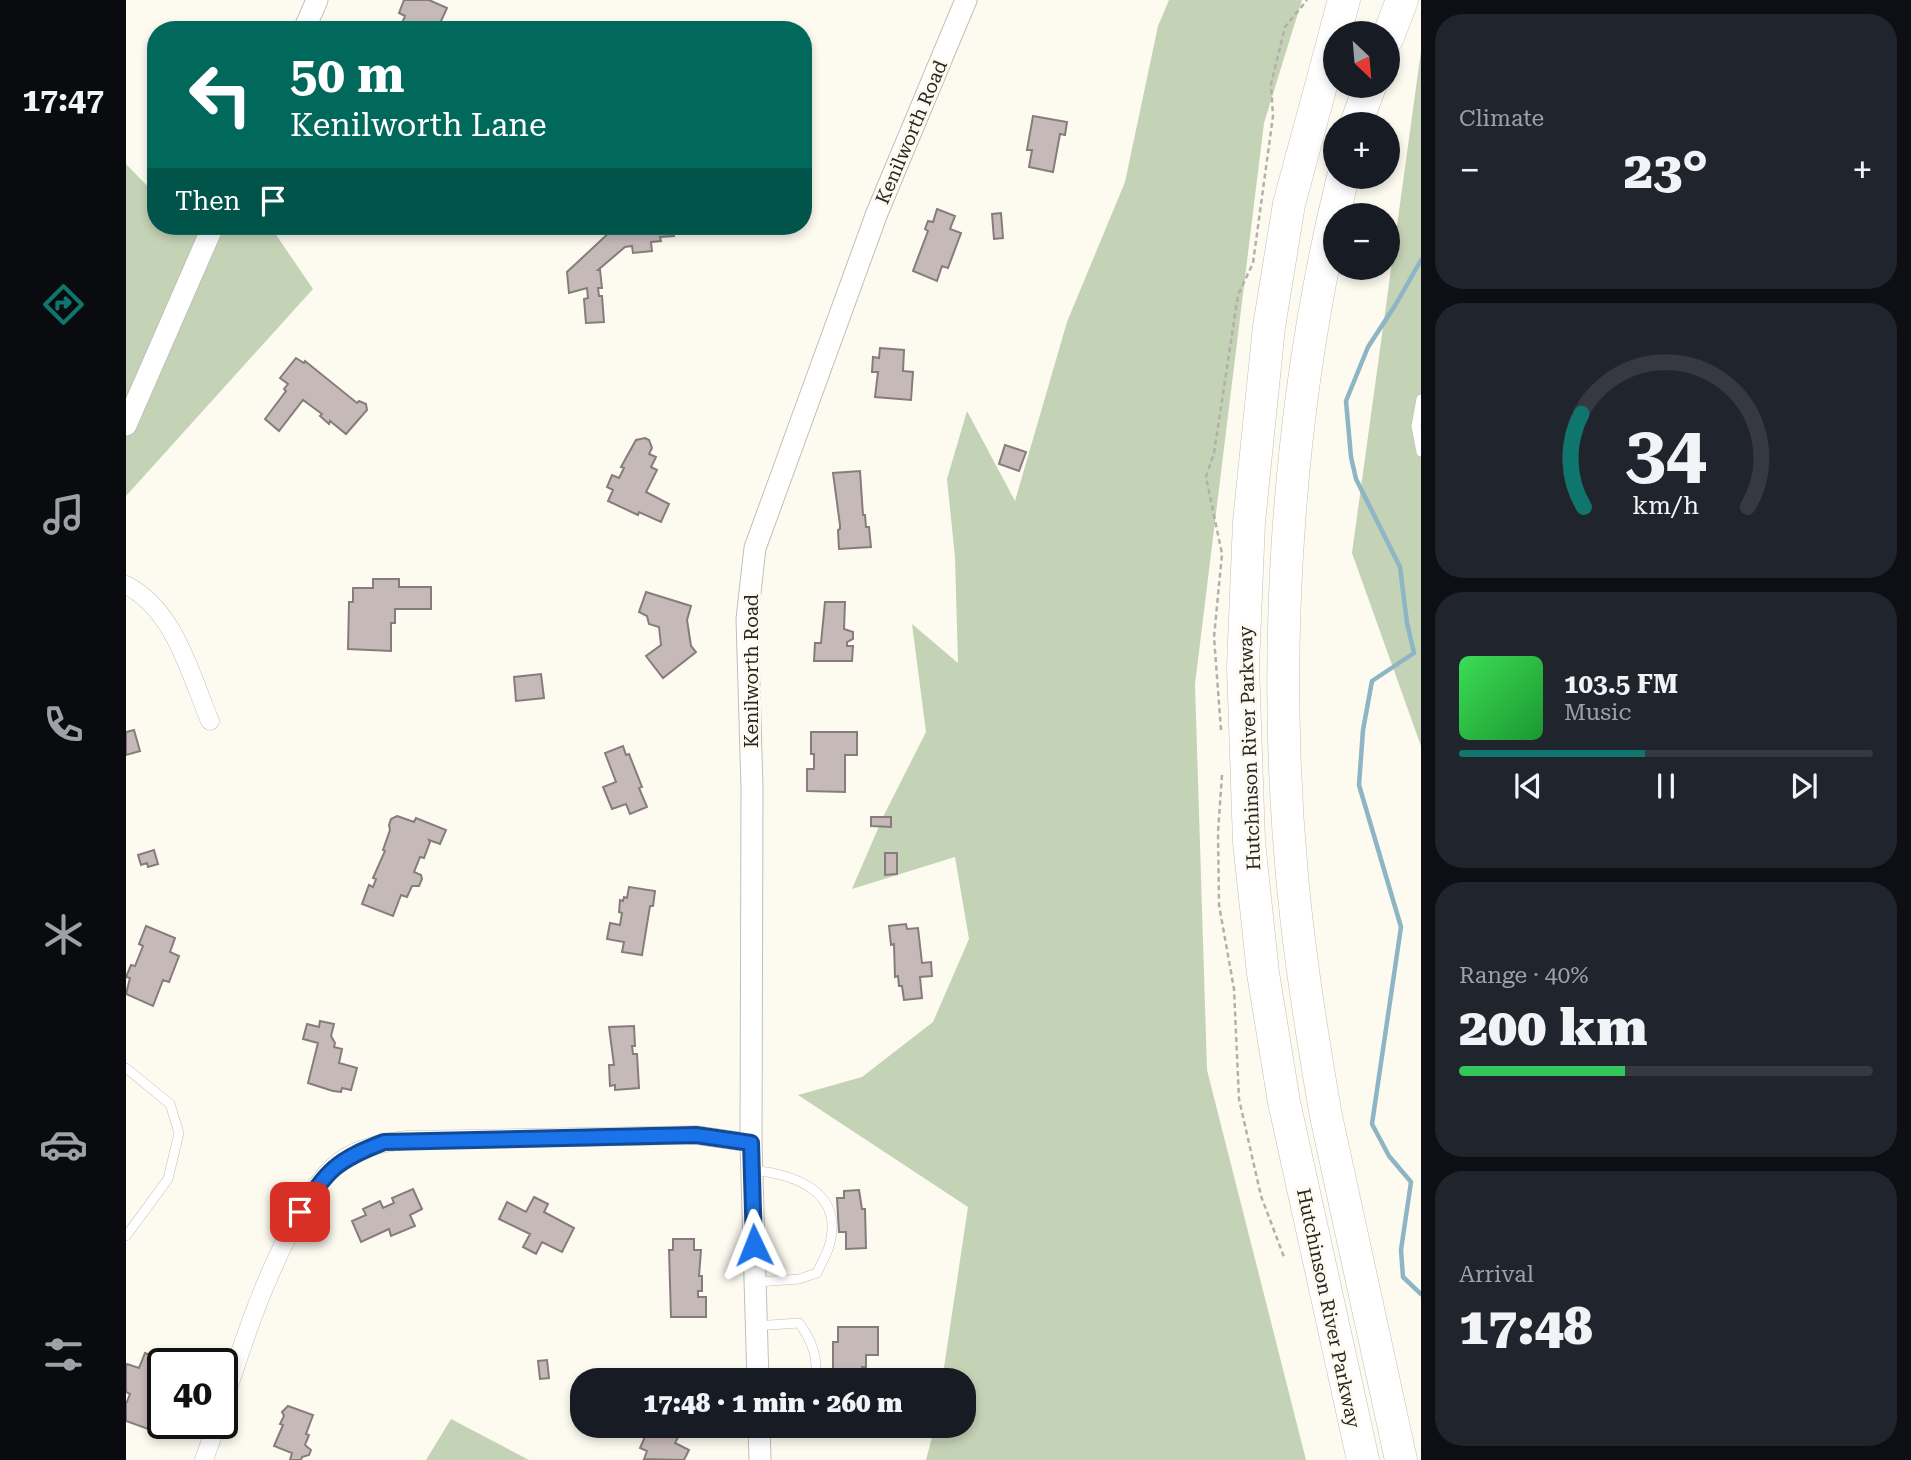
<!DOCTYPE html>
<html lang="en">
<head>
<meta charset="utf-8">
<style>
  body { margin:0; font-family:"Roboto Serif",serif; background:#20242c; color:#f1f3f6; height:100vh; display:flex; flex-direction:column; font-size:26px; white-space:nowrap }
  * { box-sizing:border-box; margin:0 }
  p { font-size:23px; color:#9ea1a6 }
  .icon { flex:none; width:38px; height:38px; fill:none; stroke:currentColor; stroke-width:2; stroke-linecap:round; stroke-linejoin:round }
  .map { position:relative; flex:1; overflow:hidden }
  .details { display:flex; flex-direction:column; gap:14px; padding:14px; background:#0d0f14; width:490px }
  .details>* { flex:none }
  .top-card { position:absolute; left:21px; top:21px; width:665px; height:214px; border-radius:28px; box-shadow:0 4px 10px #0003; background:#00695c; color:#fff; overflow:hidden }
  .needle { width:46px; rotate:154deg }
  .fabs { position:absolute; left:1197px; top:21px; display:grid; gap:14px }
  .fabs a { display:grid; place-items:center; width:77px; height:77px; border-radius:50%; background:#171b24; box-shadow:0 4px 10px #0003; font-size:35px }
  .speed { position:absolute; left:21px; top:1348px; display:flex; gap:14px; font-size:35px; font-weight:700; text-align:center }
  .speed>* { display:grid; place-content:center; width:91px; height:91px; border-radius:50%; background:#171b24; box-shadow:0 4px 10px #0003; line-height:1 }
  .speed .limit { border:4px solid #111; border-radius:10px; background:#fff; color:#111 }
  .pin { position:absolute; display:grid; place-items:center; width:60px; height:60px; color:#fff; margin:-30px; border-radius:14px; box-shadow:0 4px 10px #0006 }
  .me { position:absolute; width:77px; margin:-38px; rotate:358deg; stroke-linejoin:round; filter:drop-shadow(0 0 5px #0008) }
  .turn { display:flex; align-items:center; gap:24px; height:147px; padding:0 28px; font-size:32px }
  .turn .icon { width:91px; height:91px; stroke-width:2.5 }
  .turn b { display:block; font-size:49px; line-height:60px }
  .then { display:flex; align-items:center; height:66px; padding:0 28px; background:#0003; gap:14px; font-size:26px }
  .big { font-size:52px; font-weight:800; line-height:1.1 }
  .details .tile { flex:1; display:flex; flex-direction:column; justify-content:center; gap:10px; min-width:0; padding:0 24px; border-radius:28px; background:#20242c }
  .details .dial { align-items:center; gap:0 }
  .dial svg { height:182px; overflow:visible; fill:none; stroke:#363941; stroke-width:7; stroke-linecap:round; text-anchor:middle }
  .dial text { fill:#f1f3f6; stroke:none }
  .song { display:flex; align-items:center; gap:21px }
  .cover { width:84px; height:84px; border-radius:10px; background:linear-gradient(135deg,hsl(130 70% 55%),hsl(130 70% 35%)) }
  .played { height:7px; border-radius:4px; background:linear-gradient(90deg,#0f766e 45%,#363941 45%) }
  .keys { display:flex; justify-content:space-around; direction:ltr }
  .heat { display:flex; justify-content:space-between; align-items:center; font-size:38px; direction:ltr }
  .charge { height:10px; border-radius:5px; background:linear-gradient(90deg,#34c759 40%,#363941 0) }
  .trip { position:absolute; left:444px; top:1368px; width:406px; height:70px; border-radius:28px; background:#171b24; box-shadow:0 4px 10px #0003; font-weight:800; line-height:70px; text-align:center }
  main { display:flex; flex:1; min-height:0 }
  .dock { display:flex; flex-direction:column; width:126px; justify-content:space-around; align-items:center; background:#090b0e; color:#9ea1a6 }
  .dock .icon { width:49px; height:49px }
  .dock .active { color:#0f766e }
  .dock b { font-size:32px; color:#f1f3f6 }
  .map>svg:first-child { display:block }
</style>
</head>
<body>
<main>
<nav class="dock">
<b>17:47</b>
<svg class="icon active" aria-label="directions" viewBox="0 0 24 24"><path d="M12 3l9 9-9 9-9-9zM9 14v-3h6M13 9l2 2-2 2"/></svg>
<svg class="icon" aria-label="music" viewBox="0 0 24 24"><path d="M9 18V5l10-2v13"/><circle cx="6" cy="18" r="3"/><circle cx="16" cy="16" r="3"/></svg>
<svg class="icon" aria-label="phone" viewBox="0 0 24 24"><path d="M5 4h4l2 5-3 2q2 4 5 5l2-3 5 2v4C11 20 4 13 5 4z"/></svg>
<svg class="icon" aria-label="climate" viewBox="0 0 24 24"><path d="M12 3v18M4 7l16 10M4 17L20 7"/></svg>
<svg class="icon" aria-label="car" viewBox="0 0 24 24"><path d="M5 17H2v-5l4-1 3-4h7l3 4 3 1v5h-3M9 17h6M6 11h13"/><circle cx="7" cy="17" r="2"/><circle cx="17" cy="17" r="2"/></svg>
<svg class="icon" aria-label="filters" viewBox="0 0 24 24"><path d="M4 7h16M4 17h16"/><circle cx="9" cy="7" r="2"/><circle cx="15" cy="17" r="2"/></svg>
</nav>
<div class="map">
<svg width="1295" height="1460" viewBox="0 0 1295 1460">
  <rect width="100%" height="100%" fill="#fdfaf0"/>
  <!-- green -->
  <path fill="#c4d2b5" d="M 1043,0 L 1176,0 L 1138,123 L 1069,684 L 1081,1070 L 1180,1460 L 800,1460 L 809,1426 L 838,1426 L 838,1381 L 816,1381 L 842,1207 L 672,1095 L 736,1077 L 807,1022 L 843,939 L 829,857 L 726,889 L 757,817 L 800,732 L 786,624 L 832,663 L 829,557 L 821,479 L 841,411 L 889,501 L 941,322 L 999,182 L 1032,26 Z
    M 1295,51 L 1295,746 L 1226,553 Z
    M 0,164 L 30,195 L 30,226 L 144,226 L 187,289 L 0,496 Z
    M 325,1419 L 403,1460 L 300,1460 Z"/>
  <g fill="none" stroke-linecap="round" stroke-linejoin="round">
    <!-- stream -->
    <path stroke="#8db5c4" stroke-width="4.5" d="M 1295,260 L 1270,304 L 1242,347 L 1220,401 L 1225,457 L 1230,479 L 1274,567 L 1281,623 L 1288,653 L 1246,681 L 1237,730 L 1233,785 L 1275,927 L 1246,1124 L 1263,1156 L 1285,1182 L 1275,1250 L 1277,1277 L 1295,1294"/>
  </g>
  <!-- building -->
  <path fill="#c6bab9" stroke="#877c7c" stroke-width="2" d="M 278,0 L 303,0 L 321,8 L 311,30 L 273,30 L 279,16 L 273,13 Z
    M 907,116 L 941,122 L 939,135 L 934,134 L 927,172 L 903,167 L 906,150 L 901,150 Z
    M 811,209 L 829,216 L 824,229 L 835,233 L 822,268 L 816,266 L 811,281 L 787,271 L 802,231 L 799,229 L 802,221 L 807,222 Z
    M 875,213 L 877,238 L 868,239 L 866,214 Z
    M 487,226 L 547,226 L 548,236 L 534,237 L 535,241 L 525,242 L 526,251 L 507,253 L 506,246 L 499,247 L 472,270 L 474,270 L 476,288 L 472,288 L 473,296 L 476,296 L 478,322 L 460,323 L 458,299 L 462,298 L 461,288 L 443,293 L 441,272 L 486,230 Z
    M 754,348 L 778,350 L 777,371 L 787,372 L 785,400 L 749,397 L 752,372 L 746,372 L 747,357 L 753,358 Z
    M 170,358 L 178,363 L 179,361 L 231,403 L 233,401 L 240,404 L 241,410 L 220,434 L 204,421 L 203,424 L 194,416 L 196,414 L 177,400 L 153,431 L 139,419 L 160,391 L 158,389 L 162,384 L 154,378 Z
    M 519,438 L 523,440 L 526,448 L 523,454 L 530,457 L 525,467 L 531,470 L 520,492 L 543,504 L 535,522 L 513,512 L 512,515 L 482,501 L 487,490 L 481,487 L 486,475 L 493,478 L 498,468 L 495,467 L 510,440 Z
    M 879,445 L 900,452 L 893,471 L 873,464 Z
    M 734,471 L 737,515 L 739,515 L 740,527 L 743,527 L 745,547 L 713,549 L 712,530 L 714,529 L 714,525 L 707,473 Z
    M 247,579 L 273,579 L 273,587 L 305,587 L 305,609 L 269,609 L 269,623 L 265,623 L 265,651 L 222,649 L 223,602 L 227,602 L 227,588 L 247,588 Z
    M 520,592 L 565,606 L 561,620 L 565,646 L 570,652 L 537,678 L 520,656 L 535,645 L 533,627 L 523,624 L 521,616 L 513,612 Z
    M 699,602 L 719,602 L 718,629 L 727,632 L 727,639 L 721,642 L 721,646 L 727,646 L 726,661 L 688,661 L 689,643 L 695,643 Z
    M 415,674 L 418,698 L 390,701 L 388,677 Z
    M 8,730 L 14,751 L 0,755 L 0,732 Z
    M 685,732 L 731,732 L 731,755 L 719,755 L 719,792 L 681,791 L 681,769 L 688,769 L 688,754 L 685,754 Z
    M 497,746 L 500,755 L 503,754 L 516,787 L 513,788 L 521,807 L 504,814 L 500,804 L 486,809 L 477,787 L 490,782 L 479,753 Z
    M 271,816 L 288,822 L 290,818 L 320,830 L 314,844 L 303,840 L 304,842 L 298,858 L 294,857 L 288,872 L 295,875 L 296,879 L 293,886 L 286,886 L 281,897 L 275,895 L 267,916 L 236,904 L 243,885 L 247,887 L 250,879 L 247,878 L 259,851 L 257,850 L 264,830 L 263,825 L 265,819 Z
    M 745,817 L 765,817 L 765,827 L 745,826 Z
    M 28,850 L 32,864 L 22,867 L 21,863 L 15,865 L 12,855 Z
    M 759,853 L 771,853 L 771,874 L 759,875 Z
    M 503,887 L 529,891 L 527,906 L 524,906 L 516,955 L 496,952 L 498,942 L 481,939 L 484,923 L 494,925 L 496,913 L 493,912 L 494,900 L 497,901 L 498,897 L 501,898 Z
    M 780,924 L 781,929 L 792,928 L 796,963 L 805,962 L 806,976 L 794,977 L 796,998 L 778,1000 L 776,986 L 773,986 L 772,976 L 769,977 L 768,944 L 765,945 L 763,926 Z
    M 20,926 L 49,938 L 44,952 L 53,956 L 43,982 L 37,980 L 27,1006 L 0,994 L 4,978 L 0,977 L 5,965 L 9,966 L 17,946 L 13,944 Z
    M 194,1021 L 208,1024 L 205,1036 L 209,1043 L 208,1047 L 216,1049 L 213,1063 L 231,1068 L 225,1090 L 216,1088 L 215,1092 L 207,1091 L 182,1083 L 192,1043 L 177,1039 L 181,1024 L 193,1027 Z
    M 508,1026 L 509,1046 L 506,1046 L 507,1054 L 511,1054 L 513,1088 L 489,1090 L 489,1085 L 484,1086 L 483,1065 L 488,1065 L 483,1027 Z
    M 287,1189 L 296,1209 L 284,1215 L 289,1226 L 265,1236 L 263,1229 L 235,1242 L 226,1221 L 240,1215 L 237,1209 L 254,1201 L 257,1208 L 268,1203 L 266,1198 Z
    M 733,1190 L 736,1209 L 739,1209 L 740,1248 L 720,1249 L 720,1232 L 713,1232 L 711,1198 L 718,1198 L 718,1191 Z
    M 408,1197 L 422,1204 L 418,1212 L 448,1228 L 436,1252 L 416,1242 L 410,1254 L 397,1247 L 404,1234 L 373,1219 L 381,1202 L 400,1212 Z
    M 547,1239 L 568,1239 L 568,1250 L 575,1250 L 573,1276 L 576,1276 L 576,1291 L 572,1291 L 572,1297 L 580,1297 L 580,1317 L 545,1317 L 543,1250 L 547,1250 Z
    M 712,1327 L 752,1327 L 752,1355 L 740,1355 L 740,1367 L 736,1367 L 736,1381 L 707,1380 L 707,1342 L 712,1342 Z
    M 19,1353 L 47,1363 L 37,1363 L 37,1391 L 33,1401 L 36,1402 L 25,1430 L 0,1421 L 0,1404 L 4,1394 L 0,1392 L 0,1366 L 1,1364 L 13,1368 Z
    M 421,1360 L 423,1378 L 414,1379 L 412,1361 Z
    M 162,1406 L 187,1415 L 180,1434 L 183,1435 L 179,1445 L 185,1450 L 183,1455 L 176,1457 L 175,1460 L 164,1460 L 166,1453 L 148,1446 L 157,1425 L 154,1424 L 158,1416 L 156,1412 Z
    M 518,1426 L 558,1426 L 549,1443 L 563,1450 L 558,1460 L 518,1459 L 521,1451 L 514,1448 L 522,1430 Z"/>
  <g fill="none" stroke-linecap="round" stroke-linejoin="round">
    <defs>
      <path id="service" d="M 1295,399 L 1290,426 L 1295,452
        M 0,1068 L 44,1104 L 53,1133 L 42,1179 L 0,1236
        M 626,1170 C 668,1174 717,1191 704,1243 C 702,1253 695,1263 691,1273 L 673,1279 L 631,1282
        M 630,1326 L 673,1323 C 686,1340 693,1359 689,1381"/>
      <path id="minor" d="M 0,585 C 49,610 64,674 84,721
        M 96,1407 C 116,1346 135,1286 166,1228 C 177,1207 190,1183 208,1166 C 228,1148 256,1142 282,1140 L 570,1135 L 625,1143
        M 78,1460 L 91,1423"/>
      <path id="tertiary" d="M 178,30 L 191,0
        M 0,425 L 87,226
        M 632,1381 L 625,1143 L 626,787 L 621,619 L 629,548 L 751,213 L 840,0
        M 633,1426 L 634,1460"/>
      <path id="motorway" d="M 1209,33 L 1218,0
        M 1209,34 L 1163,204 L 1143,327 L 1123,522 L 1117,666 L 1123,842 L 1137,973 L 1158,1102 L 1237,1460
        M 1262,37 L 1276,0
        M 1230,124 L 1244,86
        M 1217,177 C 1162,400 1145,646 1166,875 C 1173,956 1186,1036 1200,1116 L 1275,1460"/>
    </defs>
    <!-- service casing -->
    <use href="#service" stroke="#c2bfb6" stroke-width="10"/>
    <!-- minor casing -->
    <use href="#minor" stroke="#c2bfb6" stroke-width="19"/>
    <!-- tertiary casing -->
    <use href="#tertiary" stroke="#c2bfb6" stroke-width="23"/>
    <!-- motorway casing -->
    <use href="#motorway" stroke="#c2bfb6" stroke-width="33"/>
    <!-- path -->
    <path stroke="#b2b0a8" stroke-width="2.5" stroke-dasharray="5 3.5" stroke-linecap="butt" d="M 1095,730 L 1088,637 L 1096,554 L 1080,477 L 1088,453 L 1112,295 L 1127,263 L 1147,116 L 1145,84 L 1159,27 L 1181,0
      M 1096,775 L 1092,832 L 1093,905 L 1108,989 L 1113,1099 L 1135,1196 L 1158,1257"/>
    <!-- service -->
    <use href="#service" stroke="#fff" stroke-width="9"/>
    <!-- minor -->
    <use href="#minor" stroke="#fff" stroke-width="18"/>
    <!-- tertiary -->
    <use href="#tertiary" stroke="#fff" stroke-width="21"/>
    <!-- motorway -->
    <use href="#motorway" stroke="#fff" stroke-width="32"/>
  </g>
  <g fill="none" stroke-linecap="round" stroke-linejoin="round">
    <defs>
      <path id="route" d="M 174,1212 C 203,1169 209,1161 258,1142 L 570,1135 L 625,1143 L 628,1245"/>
    </defs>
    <!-- route casing -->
    <use href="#route" stroke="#114b97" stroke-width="18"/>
    <!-- route -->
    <use href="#route" stroke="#1a73e8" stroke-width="12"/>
  </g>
  <g text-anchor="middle" stroke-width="6" stroke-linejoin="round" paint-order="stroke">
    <!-- street labels -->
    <g font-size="19" fill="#282623" stroke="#fdfaf0">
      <text transform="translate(785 132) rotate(-67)" y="7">Kenilworth Road</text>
      <text transform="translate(625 671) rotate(-90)" y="7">Kenilworth Road</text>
      <text transform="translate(1123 748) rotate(-92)" y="7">Hutchinson River Parkway</text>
      <text transform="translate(1203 1308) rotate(78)" y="7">Hutchinson River Parkway</text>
    </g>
  </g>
</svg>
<div class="fabs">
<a><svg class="needle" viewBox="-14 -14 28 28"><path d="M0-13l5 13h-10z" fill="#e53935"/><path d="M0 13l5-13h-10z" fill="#9ea1a6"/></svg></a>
<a>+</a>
<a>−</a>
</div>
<div class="speed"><div class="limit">40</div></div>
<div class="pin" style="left:174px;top:1212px;background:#d93025"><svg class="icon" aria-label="arrive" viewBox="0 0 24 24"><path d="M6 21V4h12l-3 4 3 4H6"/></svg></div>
<svg class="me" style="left:628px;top:1245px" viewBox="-20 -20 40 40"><path d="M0-17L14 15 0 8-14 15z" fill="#1a73e8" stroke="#fff" stroke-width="4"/></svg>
<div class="trip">17:48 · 1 min · 260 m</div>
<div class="top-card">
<div class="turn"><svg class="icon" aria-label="left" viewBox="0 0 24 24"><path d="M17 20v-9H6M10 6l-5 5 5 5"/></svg><div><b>50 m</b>Kenilworth Lane</div></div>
<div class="then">Then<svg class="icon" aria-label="arrive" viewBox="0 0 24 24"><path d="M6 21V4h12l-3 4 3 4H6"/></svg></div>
</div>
</div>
<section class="details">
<div class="tile"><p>Climate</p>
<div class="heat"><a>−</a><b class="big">23°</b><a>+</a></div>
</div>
<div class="tile dial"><svg viewBox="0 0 100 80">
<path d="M14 69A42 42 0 1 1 86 69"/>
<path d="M14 69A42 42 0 0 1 13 28" stroke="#0f766e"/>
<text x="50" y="56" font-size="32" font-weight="700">34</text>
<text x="50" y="72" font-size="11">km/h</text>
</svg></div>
<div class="tile">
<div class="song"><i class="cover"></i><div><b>103.5 FM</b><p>Music</p></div></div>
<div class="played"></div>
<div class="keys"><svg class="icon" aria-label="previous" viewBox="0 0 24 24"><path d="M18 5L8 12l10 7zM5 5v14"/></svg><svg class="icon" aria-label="pause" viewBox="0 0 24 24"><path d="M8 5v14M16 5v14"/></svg><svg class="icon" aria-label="next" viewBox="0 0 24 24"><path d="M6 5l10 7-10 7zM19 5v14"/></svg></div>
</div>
<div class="tile"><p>Range · 40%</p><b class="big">200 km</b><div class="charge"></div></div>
<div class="tile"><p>Arrival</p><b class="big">17:48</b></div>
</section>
</main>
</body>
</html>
